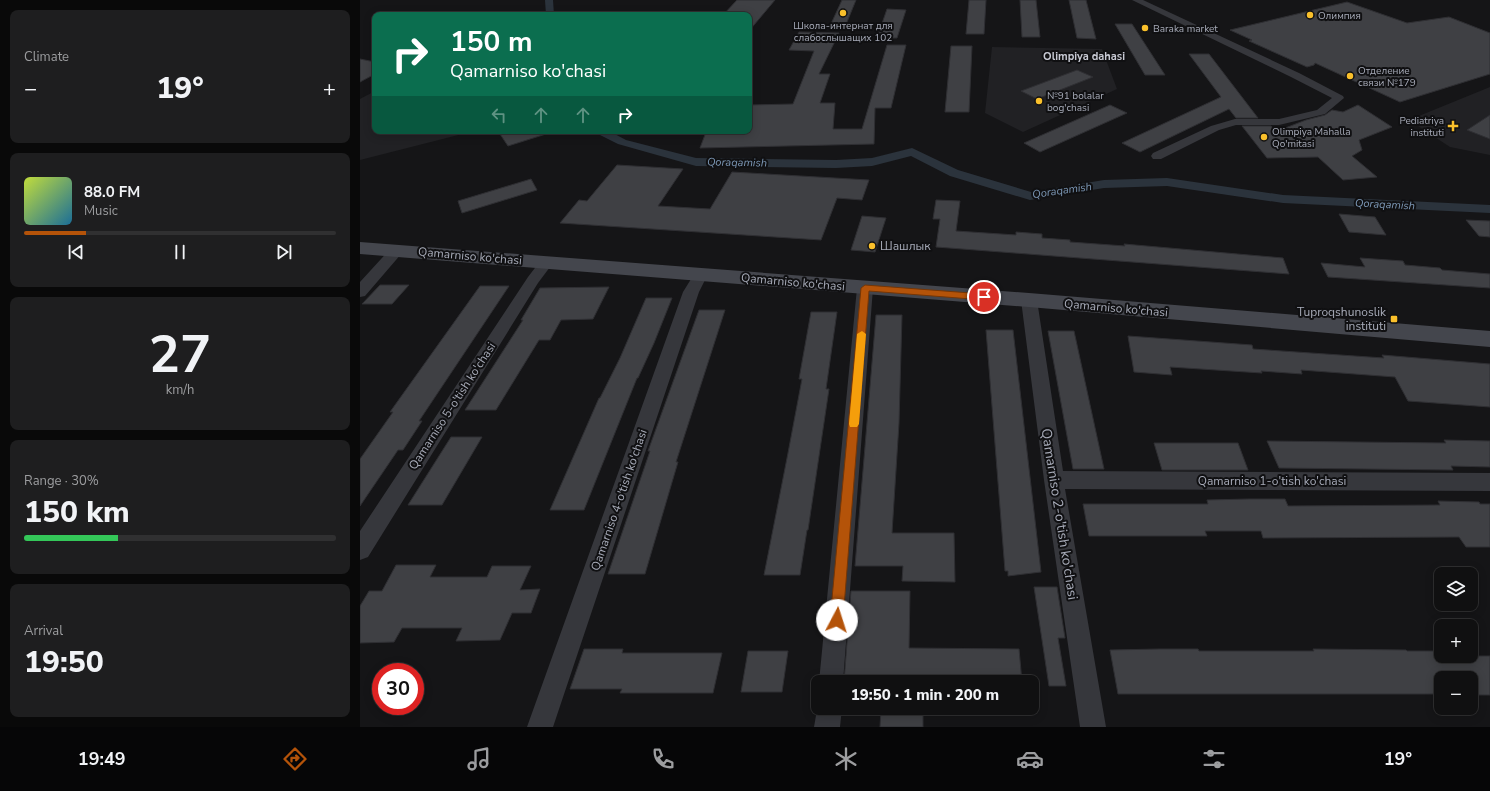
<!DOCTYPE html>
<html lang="en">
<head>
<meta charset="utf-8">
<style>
  body { margin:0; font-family:"Nunito Sans",sans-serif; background:#1e1e1f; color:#f1f3f6; height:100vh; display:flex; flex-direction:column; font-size:15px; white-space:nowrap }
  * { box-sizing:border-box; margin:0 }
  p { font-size:13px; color:#9c9d9f }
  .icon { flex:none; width:22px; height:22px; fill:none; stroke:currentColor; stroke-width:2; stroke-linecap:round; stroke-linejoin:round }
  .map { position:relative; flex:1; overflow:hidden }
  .side { display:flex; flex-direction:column; gap:10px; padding:10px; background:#090909; width:360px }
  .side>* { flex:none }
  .banner { position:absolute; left:12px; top:12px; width:380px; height:122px; border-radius:8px; box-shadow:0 2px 10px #0003,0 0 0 1px #303031; background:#0b6e4f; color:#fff; overflow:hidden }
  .controls { position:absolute; left:1074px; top:567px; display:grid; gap:8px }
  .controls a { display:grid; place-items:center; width:44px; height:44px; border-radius:8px; background:#101011; box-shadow:0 2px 10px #0003,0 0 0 1px #303031; font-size:20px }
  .speed { position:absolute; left:12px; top:663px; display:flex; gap:8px; font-size:20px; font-weight:700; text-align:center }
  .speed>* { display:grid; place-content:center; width:52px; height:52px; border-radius:50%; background:#101011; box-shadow:0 2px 10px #0003,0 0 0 1px #303031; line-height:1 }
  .speed .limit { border:6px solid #d22; background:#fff; color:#111 }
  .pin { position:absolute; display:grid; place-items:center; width:34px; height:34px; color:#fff; margin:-17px; border:2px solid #fff; border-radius:50%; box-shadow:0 1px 4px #0007 }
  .me { position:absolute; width:44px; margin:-22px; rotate:5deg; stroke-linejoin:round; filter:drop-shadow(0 0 3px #0008) }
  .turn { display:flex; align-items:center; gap:14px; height:84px; padding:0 12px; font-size:18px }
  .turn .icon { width:52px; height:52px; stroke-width:2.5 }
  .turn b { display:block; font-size:28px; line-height:34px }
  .lanes { display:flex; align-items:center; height:38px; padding:0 12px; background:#0003; justify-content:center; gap:20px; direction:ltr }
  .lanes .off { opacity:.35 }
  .big { font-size:30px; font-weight:800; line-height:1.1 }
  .side .tile { flex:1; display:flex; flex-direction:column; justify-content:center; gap:6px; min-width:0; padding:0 14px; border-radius:8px; background:#1e1e1f }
  .side .dial { align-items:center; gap:0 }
  .dial b { font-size:52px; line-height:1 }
  .song { display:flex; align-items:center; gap:12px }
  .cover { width:48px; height:48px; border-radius:6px; background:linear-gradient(135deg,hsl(70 70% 55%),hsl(200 70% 35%)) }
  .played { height:4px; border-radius:2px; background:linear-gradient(90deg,#b45309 20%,#303031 20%) }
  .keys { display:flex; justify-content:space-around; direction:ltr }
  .heat { display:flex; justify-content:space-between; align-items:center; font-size:22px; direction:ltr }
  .charge { height:6px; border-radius:3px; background:linear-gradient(90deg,#34c759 30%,#303031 0) }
  .trip { position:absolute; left:451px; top:675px; width:228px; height:40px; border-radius:8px; background:#101011; box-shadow:0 2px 10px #0003,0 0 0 1px #303031; font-weight:800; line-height:40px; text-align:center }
  .tab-bar { display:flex; height:64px; justify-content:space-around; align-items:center; background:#060607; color:#9c9d9f }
  .tab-bar .icon { width:28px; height:28px }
  .tab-bar .active { color:#b45309 }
  .tab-bar b { font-size:18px; color:#f1f3f6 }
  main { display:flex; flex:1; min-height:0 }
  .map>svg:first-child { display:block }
</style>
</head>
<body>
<main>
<section class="side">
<div class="tile"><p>Climate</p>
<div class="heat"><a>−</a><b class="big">19°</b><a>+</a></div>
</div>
<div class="tile">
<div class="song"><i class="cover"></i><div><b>88.0 FM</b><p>Music</p></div></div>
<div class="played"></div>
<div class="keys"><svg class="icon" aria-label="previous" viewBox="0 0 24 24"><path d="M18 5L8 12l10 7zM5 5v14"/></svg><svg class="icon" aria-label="pause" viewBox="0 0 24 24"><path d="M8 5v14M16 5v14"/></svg><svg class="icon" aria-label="next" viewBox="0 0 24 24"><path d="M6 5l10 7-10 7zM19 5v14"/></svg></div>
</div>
<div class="tile dial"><b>27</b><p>km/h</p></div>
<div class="tile"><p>Range · 30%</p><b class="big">150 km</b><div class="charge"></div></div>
<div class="tile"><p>Arrival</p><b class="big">19:50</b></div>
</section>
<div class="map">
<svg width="1130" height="727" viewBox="0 0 1130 727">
  <rect width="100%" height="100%" fill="#151517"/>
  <!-- built -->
  <path fill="#212124" d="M 632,47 L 742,49 L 757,89 L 663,132 L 625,113 Z
    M 1130,87 L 1130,155 L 1090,147 L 1049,120 Z
    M 15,91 L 15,131 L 114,131 L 0,160 L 0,99 Z"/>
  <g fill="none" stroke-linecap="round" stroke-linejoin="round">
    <!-- canal -->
    <path fill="#2b333c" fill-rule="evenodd" d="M 185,0 L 193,0 L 194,15 L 186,15 Z
      M 234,131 L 249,131 L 266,140 L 336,158 L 476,160 L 512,158 L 552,148 L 598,170 L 671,192 L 744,180 L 807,178 L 923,195 L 1130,205 L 1130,213 L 923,203 L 807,186 L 744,188 L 670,200 L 590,176 L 551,156 L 512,166 L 476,168 L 336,166 L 258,144 L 236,133 Z"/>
  </g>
  <!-- building -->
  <path fill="#3f4044" stroke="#2f2f33" d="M 377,0 L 415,0 L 389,31 L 389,15 L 363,15 Z
    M 482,0 L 496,0 L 485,27 L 470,26 Z
    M 609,0 L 626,0 L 624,34 L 606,34 Z
    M 660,0 L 676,0 L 680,37 L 662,37 Z
    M 709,0 L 726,0 L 736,39 L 717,38 Z
    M 987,2 L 1047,23 L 1089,17 L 1130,33 L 1130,74 L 1040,102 L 955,63 L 954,65 L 947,67 L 889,41 L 892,40 L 870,30 Z
    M 527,9 L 546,10 L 537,38 L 517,38 Z
    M 755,24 L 772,24 L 805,75 L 785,75 Z
    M 439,32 L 479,33 L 459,74 L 470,74 L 460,103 L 475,103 L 473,129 L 502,129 L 527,45 L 546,45 L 531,108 L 515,108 L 514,144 L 340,148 L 346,132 L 389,131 L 389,105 L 433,104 L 454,51 L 429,50 Z
    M 591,46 L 612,46 L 609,112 L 585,112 Z
    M 829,54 L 849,54 L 898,118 L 876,118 L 869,109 L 780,152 L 762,143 L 861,97 Z
    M 0,59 L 15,62 L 15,74 L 0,82 Z
    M 717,70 L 733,77 L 677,99 L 661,91 Z
    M 750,105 L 767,113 L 680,152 L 664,143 Z
    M 998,105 L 1032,127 L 999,140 L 1002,150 L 992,156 L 1017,177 L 983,180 L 958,157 L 907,158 L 882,126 L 911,126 L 915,132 L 946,120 L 965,115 L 972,110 L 983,112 Z
    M 1130,115 L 1130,139 L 1107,130 Z
    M 138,131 L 186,131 L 186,134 L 148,146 Z
    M 257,165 L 323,169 L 298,206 L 350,209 L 372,172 L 509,180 L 502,200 L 477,198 L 461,240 L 200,223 L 219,200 L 227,201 Z
    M 171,179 L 177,190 L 102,213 L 98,201 Z
    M 576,200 L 600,201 L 596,231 L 656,235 L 656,232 L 682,234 L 682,238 L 710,240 L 710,242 L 765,246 L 764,244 L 923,258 L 929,274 L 576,247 L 580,219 L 573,219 Z
    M 979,214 L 1015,217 L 1026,235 L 989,232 Z
    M 502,216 L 526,218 L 515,252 L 491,250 Z
    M 1106,220 L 1130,221 L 1130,237 L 1119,236 Z
    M 1000,258 L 1043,261 L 1045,265 L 1080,268 L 1082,270 L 1130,274 L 1130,288 L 968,277 L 961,263 L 1005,267 Z
    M 20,285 L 49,285 L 32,304 L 2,304 Z
    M 120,286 L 149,286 L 59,421 L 62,421 L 43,450 L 38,450 L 0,506 L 0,459 L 33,412 L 30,412 Z
    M 249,287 L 233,319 L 201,320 L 190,340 L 179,340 L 136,410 L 105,410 L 163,320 L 161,320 L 180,288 Z
    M 286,298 L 312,298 L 294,343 L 278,378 L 277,378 L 224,510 L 190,510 L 239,398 L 240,398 L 260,358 Z
    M 339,310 L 365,310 L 316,462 L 318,462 L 285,574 L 248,574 L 290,451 L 288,451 Z
    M 451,312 L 477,312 L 466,389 L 469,389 L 448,530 L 447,530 L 440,575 L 404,575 L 428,453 L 442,379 L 439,379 Z
    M 516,315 L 542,315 L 539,423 L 532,533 L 594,533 L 595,582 L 542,581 L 543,566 L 495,566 Z
    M 626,330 L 653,330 L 681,572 L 648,576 L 648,571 L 645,571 Z
    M 688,331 L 714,331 L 744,469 L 713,469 Z
    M 768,336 L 892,345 L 893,349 L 1024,358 L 1022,355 L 1130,364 L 1130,407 L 1048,401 L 1035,377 L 941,370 L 942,374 L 901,371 L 902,373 L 810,367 L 812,375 L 774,372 Z
    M 91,437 L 122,437 L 82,505 L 48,505 Z
    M 1084,440 L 1130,441 L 1130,467 L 1091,466 L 1093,470 L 919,468 L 907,441 L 1086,443 Z
    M 794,443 L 878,443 L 888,470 L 802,470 Z
    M 889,499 L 925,499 L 928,506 L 1080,505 L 1078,501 L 1119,502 L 1120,504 L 1130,504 L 1130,547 L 1106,547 L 1099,537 L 903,538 L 901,531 L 845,531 L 847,536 L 729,536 L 723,504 L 848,504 L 847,500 Z
    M 36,565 L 76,565 L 70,577 L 127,577 L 132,566 L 171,566 L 160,590 L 180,589 L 171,613 L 152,613 L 140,640 L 96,641 L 102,628 L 42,628 L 34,642 L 0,643 L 0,606 L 9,591 L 22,591 Z
    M 674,587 L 697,587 L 705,638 L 698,638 L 706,686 L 689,686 Z
    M 491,591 L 550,591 L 549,648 L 659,649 L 662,682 L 484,682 Z
    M 224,649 L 263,649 L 262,653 L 362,653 L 353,693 L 260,693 L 262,689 L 210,689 Z
    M 800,649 L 838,649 L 839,651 L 954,651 L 953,649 L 1046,650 L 1047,651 L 1081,651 L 1081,656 L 1130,656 L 1130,695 L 1111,695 L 1111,678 L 1081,678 L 1081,694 L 758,694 L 750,650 Z
    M 388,651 L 428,651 L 422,692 L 381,692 Z
    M 521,708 L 563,708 L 563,727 L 520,727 Z"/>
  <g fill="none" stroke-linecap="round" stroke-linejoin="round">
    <!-- street -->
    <path fill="#36373c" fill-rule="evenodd" d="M 772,0 L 783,0 L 939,73 L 983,96 L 984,98 L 965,114 L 919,125 L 876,125 L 859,130 L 801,159 L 793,159 L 791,156 L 793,153 L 851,126 L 875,119 L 919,119 L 957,110 L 972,98 L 931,77 Z
      M 37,246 L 42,247 L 44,250 L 42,253 L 5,296 L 0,297 L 0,282 L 32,247 Z
      M 186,258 L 191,260 L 193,263 L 178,283 L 8,557 L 0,560 L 0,531 L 168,277 L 181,260 Z
      M 341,269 L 346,271 L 348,274 L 339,292 L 193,727 L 167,727 L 323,292 L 336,271 Z
      M 505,283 L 510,284 L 513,288 L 483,682 L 459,682 L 497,288 L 500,284 Z
      M 669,295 L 674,296 L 677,300 L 703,471 L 1130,473 L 1130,491 L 705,489 L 746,727 L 720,727 L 684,480 L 661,300 L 664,296 Z
      M 458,704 L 458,708 L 482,708 L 480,727 L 454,727 Z"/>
    <!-- secondary -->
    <path fill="#44464d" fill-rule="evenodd" d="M 0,242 L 669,293 L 1130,331 L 1130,347 L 669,307 L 0,254 Z"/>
  </g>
  <!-- route -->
  <path fill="#b45309" stroke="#753606" d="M 505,285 L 624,294 L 628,297 L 624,300 L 509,291 L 483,620 L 481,624 L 477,626 L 472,624 L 470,620 L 501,288 Z"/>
  <!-- slow -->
  <path fill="#f59e0b" d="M 502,331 L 506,334 L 499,424 L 497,427 L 490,427 L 489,424 L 497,334 Z"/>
  <!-- markers -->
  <g fill="#fac02b" stroke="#101012" stroke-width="1.5">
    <circle cx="483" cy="13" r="4"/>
    <circle cx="950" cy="15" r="4"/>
    <circle cx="785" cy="28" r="4"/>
    <circle cx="990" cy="76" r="4"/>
    <circle cx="679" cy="101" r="4"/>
    <path d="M1091 120h4v4h4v4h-4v4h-4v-4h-4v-4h4z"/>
    <circle cx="904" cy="137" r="4"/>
    <circle cx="512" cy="246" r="4"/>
    <rect x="1030" y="315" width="8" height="8" rx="2"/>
  </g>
  <g text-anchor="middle" stroke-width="4" stroke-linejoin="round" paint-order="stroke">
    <!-- far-poi labels -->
    <g font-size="10" fill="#a7abb8" stroke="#101012" text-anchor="start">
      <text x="958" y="19">Олимпия</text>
      <text x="483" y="29" text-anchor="middle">Школа-интернат для<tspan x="483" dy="12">слабослышащих 102</tspan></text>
      <text x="793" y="32">Baraka market</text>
      <text x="998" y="74">Отделение<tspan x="998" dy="12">связи №179</tspan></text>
      <text x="687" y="99">№91 bolalar<tspan x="687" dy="12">bog'chasi</tspan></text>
      <text x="1084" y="124" text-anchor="end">Pediatriya<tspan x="1084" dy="12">instituti</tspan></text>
      <text x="912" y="135">Olimpiya Mahalla<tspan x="912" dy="12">Qo'mitasi</tspan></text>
    </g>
    <!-- far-neighbourhood labels -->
    <g font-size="11" font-weight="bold" fill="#c8cad4" stroke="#101012">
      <text x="724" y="60">Olimpiya dahasi</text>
    </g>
    <!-- far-water labels -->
    <g font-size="11" font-style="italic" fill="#7c97b5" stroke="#101012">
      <text transform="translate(377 162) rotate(1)" y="4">Qoraqamish</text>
      <text transform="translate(702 190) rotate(-8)" y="4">Qoraqamish</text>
      <text transform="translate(1025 204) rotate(3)" y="4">Qoraqamish</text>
    </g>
    <!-- poi labels -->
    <g font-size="12" fill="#a7abb8" stroke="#101012" text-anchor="start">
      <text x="520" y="250">Шашлык</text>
      <text x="1026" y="316" text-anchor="end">Tuproqshunoslik<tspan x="1026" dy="14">instituti</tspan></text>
    </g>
    <!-- street labels -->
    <g font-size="12" fill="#a7abb8" stroke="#101012">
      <text transform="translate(110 256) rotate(5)" y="4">Qamarniso ko'chasi</text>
      <text transform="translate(433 282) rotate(5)" y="4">Qamarniso ko'chasi</text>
      <text transform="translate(756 308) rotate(5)" y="4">Qamarniso ko'chasi</text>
      <text transform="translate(92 406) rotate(-57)" y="4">Qamarniso 5-o'tish ko'chasi</text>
      <text x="912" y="485">Qamarniso 1-o'tish ko'chasi</text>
      <text transform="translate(259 500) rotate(-71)" y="4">Qamarniso 4-o'tish ko'chasi</text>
    </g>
    <!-- near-street labels -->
    <g font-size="14" fill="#a7abb8" stroke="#101012">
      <text transform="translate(700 514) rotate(81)" y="5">Qamarniso 2-o'tish ko'chasi</text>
    </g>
  </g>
</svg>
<div class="controls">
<a><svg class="icon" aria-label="layers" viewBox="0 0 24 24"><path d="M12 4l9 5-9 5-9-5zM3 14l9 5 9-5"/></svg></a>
<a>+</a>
<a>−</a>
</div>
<div class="speed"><div class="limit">30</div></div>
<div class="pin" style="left:624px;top:297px;background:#d93025"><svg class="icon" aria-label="arrive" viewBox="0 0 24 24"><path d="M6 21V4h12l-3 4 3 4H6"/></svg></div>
<svg class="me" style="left:477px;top:620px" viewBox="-20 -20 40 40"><circle r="19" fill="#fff"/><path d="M0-13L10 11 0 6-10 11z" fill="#b45309"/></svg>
<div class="trip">19:50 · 1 min · 200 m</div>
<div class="banner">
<div class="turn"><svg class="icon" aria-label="right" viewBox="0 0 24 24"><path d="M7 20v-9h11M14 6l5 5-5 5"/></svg><div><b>150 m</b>Qamarniso ko'chasi</div></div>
<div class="lanes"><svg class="icon off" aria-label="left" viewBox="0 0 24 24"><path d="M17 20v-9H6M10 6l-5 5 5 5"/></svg><svg class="icon off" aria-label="ahead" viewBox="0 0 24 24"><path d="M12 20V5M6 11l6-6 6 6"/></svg><svg class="icon off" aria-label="ahead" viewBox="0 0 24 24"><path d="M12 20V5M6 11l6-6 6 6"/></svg><svg class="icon" aria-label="right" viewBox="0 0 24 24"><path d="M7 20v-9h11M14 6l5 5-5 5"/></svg></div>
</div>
</div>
</main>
<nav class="tab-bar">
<b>19:49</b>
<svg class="icon active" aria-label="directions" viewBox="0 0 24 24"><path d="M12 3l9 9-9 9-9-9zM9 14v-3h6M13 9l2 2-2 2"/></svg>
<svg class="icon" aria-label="music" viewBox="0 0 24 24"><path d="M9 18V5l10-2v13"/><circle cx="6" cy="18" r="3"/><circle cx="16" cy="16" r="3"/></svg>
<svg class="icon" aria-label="phone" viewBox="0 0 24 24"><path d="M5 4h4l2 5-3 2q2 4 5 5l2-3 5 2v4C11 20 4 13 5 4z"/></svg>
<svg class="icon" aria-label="climate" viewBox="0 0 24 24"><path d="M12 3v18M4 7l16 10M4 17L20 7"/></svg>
<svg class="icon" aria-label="car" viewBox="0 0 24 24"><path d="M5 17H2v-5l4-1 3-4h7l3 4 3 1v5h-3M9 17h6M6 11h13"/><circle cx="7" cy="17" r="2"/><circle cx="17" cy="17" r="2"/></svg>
<svg class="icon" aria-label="filters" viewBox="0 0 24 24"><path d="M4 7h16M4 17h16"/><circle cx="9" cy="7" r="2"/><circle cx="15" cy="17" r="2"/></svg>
<b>19°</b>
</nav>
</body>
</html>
